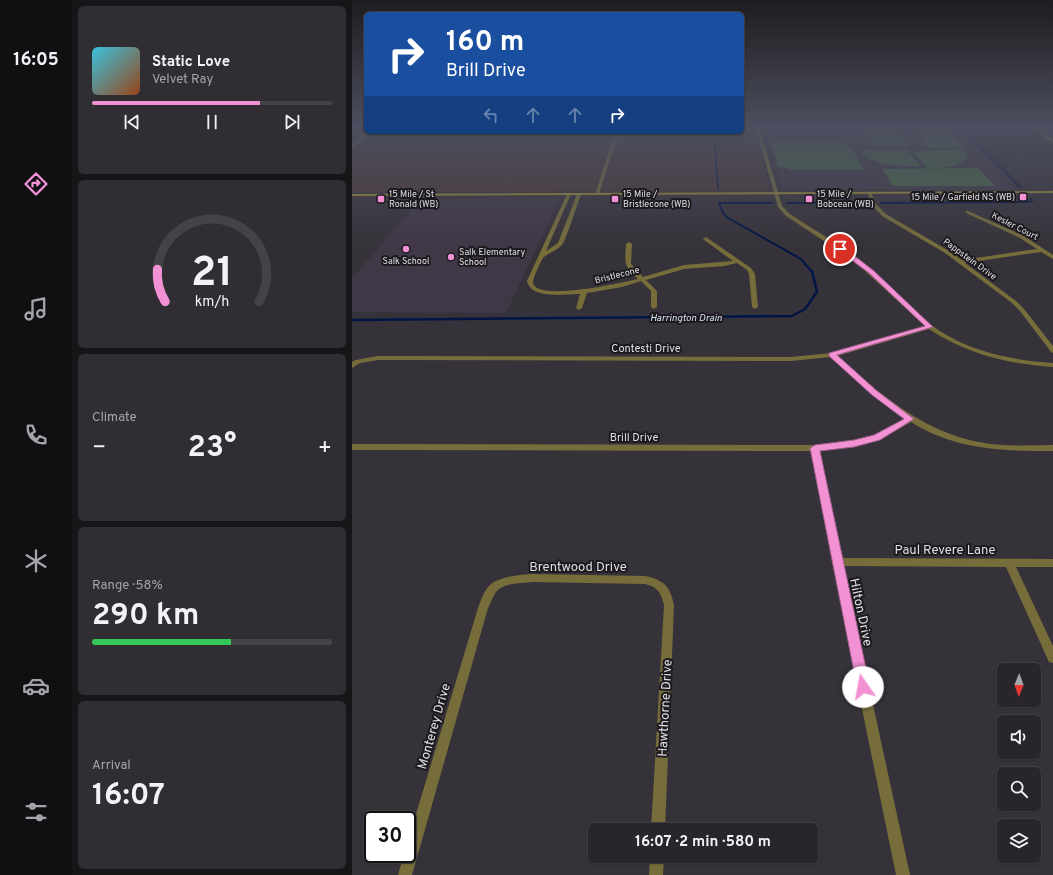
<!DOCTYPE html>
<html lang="en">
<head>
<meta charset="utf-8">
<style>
  body { margin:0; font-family:Overpass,sans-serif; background:#302e33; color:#f1f3f6; height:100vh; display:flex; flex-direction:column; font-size:15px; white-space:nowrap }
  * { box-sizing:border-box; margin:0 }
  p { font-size:13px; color:#a5a5a9 }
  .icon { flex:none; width:22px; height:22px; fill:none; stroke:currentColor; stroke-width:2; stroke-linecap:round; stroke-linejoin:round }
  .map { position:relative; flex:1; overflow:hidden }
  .details { display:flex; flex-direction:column; gap:6px; padding:6px; background:#161518; width:280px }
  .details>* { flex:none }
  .guide { position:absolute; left:12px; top:12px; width:380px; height:122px; border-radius:6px; box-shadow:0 1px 3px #0004,0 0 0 1px #444347; background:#1a4fa0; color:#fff; overflow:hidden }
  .needle { width:26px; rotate:181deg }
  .buttons { position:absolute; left:645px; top:663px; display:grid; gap:8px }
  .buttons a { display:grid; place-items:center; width:44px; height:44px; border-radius:6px; background:#28262b; box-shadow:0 1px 3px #0004,0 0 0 1px #444347; font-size:20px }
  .speed { position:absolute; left:12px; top:811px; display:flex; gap:8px; font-size:20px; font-weight:700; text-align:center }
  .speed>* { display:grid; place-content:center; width:52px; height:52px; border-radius:50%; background:#28262b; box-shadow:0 1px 3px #0004,0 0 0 1px #444347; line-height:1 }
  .speed .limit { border:2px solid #111; border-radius:6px; background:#fff; color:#111 }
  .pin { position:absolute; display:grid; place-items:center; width:34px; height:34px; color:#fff; margin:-17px; border:2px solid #fff; border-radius:50%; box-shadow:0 1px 4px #0007 }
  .me { position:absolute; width:44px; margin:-22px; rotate:348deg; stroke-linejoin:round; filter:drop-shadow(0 0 3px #0008) }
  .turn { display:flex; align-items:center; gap:14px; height:84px; padding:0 16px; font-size:18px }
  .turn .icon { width:52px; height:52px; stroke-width:2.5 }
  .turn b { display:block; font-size:28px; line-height:34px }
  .lanes { display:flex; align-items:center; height:38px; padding:0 16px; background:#0003; justify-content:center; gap:20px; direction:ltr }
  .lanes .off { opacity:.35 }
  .big { font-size:30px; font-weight:700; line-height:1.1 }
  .details .tile { flex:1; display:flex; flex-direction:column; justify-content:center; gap:6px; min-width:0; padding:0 14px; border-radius:6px; background:#302e33 }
  .details .dial { align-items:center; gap:0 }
  .dial svg { height:104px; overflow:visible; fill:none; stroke:#444347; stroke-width:7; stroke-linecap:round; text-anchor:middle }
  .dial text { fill:#f1f3f6; stroke:none }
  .song { display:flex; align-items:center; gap:12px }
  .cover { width:48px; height:48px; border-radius:6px; background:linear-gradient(135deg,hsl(190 70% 55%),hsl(20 70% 35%)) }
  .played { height:4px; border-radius:2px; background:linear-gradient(90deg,#f391d5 70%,#444347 70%) }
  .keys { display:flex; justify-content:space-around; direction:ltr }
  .heat { display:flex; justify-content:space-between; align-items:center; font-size:22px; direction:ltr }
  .charge { height:6px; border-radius:3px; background:linear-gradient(90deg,#34c759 58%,#444347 0) }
  .trip { position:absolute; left:236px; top:823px; width:230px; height:40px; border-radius:6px; background:#28262b; box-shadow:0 1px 3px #0004,0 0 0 1px #444347; font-weight:700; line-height:40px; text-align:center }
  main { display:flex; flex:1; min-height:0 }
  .tabs { display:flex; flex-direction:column; width:72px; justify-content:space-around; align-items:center; background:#100f11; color:#a5a5a9 }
  .tabs .icon { width:28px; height:28px }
  .tabs .current { color:#f391d5 }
  .tabs b { font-size:18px; color:#f1f3f6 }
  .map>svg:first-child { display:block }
</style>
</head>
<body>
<main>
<nav class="tabs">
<b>16:05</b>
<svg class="icon current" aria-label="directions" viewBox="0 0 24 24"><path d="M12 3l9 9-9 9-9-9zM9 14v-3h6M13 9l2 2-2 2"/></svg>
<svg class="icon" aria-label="music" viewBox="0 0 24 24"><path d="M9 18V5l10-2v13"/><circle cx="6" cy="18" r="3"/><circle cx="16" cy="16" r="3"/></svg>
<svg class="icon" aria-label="phone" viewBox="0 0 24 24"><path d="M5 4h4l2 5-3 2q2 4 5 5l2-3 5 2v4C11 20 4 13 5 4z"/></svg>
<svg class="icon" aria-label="climate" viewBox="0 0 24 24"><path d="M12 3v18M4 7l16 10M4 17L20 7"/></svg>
<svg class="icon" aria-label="car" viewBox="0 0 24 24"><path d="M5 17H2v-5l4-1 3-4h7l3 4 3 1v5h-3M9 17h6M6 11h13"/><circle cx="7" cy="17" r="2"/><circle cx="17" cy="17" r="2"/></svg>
<svg class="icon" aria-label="filters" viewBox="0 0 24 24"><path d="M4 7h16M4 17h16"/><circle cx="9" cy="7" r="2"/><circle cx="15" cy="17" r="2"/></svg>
</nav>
<section class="details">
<div class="tile">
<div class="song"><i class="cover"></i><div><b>Static Love</b><p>Velvet Ray</p></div></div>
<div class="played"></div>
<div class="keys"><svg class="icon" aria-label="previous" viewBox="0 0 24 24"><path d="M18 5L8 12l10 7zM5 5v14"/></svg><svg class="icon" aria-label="pause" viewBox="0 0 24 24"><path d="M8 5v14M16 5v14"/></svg><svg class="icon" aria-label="next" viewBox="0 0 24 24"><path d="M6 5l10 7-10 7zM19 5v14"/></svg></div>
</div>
<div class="tile dial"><svg viewBox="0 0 100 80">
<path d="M14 69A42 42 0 1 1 86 69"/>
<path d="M14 69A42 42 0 0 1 8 44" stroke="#f391d5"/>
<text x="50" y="56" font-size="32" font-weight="700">21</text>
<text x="50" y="72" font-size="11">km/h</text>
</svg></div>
<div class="tile"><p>Climate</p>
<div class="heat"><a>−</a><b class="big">23°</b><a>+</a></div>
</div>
<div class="tile"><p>Range · 58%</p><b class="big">290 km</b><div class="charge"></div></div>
<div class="tile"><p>Arrival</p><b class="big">16:07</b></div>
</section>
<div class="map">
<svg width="701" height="875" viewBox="0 0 701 875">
  <rect width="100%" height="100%" fill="#363239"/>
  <!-- industrial -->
  <path fill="#4a3536" d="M 0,126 L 14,126 L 14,132 L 390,132 L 390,126 L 402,126 L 417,188 L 416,190 L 407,191 L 0,192 Z"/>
  <!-- education -->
  <path fill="#403747" d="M 412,126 L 604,126 L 664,190 L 431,189 Z
    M 208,198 L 154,313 L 0,312 L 0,278 L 69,199 Z"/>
  <!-- green -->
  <path fill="#476844" d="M 508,126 L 540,126 L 557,146 L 523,146 Z
    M 558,126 L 591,126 L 613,148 L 577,148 Z
    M 479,141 L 494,144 L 499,147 L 512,170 L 441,170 L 426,166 L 419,142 Z
    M 612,149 L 615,153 L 616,158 C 606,168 588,168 575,168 L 560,151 Z
    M 508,150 L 556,151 L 569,166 C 550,166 520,167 508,150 Z
    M 626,168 L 643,186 L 541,186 L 530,169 Z"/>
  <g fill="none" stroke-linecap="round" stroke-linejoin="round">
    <!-- stream-far2 -->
    <path stroke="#001546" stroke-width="1.5" d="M 608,126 L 668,187
      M 362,132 L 366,189"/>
    <!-- stream-far1 -->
    <path stroke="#001546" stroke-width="2" d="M 420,203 L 367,203 L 371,213 L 376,218 L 449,259 L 460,272
      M 435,203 L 511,203
      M 529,203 L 675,202 L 680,201 L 679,199"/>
    <!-- stream -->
    <path stroke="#001546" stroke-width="2.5" d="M 0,320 L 440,316 L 453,309 L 465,292 L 460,271"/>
    <!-- minor -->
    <path fill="#776d3b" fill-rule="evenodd" d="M 403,126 L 407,126 L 430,206 L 438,214 C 463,231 490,245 513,264 C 536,283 555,306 578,324 C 613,351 658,360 701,363 L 701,367 C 657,364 614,354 577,329 L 485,356 C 527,393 570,431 627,442 C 651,447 677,445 701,445 L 701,451 C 651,451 603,450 559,422 L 528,440 L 502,446 L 468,450 L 489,558 L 701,559 L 701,567 L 664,567 L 701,646 L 701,663 L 697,662 L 654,567 L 491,566 L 558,875 L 544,875 L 480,562 L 459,451 L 0,450 L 0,444 L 463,445 L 502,440 L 523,436 L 554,418 L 528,400 L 478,357 L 439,361 L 26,360 L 8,363 L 0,368 L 0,362 L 4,360 L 26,356 L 439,357 L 480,353 L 573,326 L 501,260 L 434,216 L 426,207 Z
      M 677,126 L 687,126 L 685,127 Z
      M 16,132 L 20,132 L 0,148 L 0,145 Z
      M 263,132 L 267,132 L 247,194 L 243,195 Z
      M 515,192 L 519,192 L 524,204 L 534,214 L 597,251 L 610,260 L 685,249 L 668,238 L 614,213 L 614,211 L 616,211 L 672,236 L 701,255 L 701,259 L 689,252 L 613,263 L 664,301 L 672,309 L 701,346 L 701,353 L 699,352 L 668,311 L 660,303 L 593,253 L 530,216 L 520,205 Z
      M 217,193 L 219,194 L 194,251 L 206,243 L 225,194 L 227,193 L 229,194 C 226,203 214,240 210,245 C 205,250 197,253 192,257 C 189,260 181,278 181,282 C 182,303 273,282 286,279 C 271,264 273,264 274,244 L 277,242 L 280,244 L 279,264 L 291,277 L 332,265 L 381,261 L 352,240 L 351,239 L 354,237 L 399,268 L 403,274 L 406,307 L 403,309 L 400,307 L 397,274 L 395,270 L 385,263 L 372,266 L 332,269 L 294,280 L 305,291 L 305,307 L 302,309 L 299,307 L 299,291 L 289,281 L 270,287 L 235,293 L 230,308 L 227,310 L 224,308 L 228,294 C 214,294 179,300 175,281 L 215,194 Z
      M 181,574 L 293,576 C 312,580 318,586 322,605 L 313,830 L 299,830 L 312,605 C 309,593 306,587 293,584 L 181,582 C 171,583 152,583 145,591 C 141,595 139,603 136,608 L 60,875 L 46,875 L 52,854 L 55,854 L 55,844 L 126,608 C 128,602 133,589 138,585 C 146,577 170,574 181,574 Z
      M 298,856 L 312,856 L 311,875 L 297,875 Z"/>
    <!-- secondary -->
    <path fill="#9d8d36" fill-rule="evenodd" d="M 677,126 L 681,126 L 701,140 L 701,143 Z
      M 701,191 L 701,193 L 0,196 L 0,194 Z"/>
  </g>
  <!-- sky -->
  <linearGradient id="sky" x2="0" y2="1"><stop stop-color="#1e1c1f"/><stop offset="0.51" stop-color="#4c4f5f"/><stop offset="1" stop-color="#4c4f5f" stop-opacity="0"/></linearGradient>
  <rect width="701" height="248" fill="url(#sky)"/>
  <!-- route -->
  <path fill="#f391d5" stroke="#9e5e8a" d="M 486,247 L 491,247 L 522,271 L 581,327 L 485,355 L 525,391 L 562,419 L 528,440 L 502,447 L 468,451 L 518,687 L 516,692 L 511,694 L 507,692 L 505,687 L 458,448 L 463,445 L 502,440 L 522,435 L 552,419 L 520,395 L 477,356 L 477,353 L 573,326 L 517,273 L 486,250 Z"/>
  <!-- markers -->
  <g fill="#f391d5" stroke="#1c1a1e" stroke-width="1.5">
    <rect x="667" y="193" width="8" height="8" rx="2"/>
    <rect x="25" y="195" width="8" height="8" rx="2"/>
    <rect x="259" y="195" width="8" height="8" rx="2"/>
    <rect x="453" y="195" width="8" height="8" rx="2"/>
    <circle cx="54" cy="249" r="4"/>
    <circle cx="99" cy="257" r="4"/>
  </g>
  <g text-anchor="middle" stroke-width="4" stroke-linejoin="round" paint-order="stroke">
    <!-- far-poi labels -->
    <g font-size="9" fill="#e0dee2" stroke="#1c1a1e" text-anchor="start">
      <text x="37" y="197">15 Mile / St<tspan x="37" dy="10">Ronald (WB)</tspan></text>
      <text x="271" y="197">15 Mile /<tspan x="271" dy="10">Bristlecone (WB)</tspan></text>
      <text x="465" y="197">15 Mile /<tspan x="465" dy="10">Bobcean (WB)</tspan></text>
      <text x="663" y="200" text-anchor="end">15 Mile / Garfield NS (WB)</text>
      <text x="107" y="255">Salk Elementary<tspan x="107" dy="10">School</tspan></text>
      <text x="54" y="264" text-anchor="middle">Salk School</text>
    </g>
    <!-- far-street labels -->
    <g font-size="9" fill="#e0dee2" stroke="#1c1a1e">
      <text transform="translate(663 226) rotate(27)" y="3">Kesler Court</text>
      <text transform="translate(618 259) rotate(36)" y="3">Pappstein Drive</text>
      <text transform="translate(265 275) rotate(-14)" y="3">Bristlecone</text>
    </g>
    <!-- far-water labels -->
    <g font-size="10" font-style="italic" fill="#d7e1f2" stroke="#1c1a1e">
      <text x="334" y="321">Harrington Drain</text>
    </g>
    <!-- street labels -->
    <g font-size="11" fill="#e0dee2" stroke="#1c1a1e">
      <text x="294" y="352">Contesti Drive</text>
      <text x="282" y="441">Brill Drive</text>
    </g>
    <!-- near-street labels -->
    <g font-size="13" fill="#e0dee2" stroke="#1c1a1e">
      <text x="593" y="554">Paul Revere Lane</text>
      <text x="226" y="571">Brentwood Drive</text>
      <text transform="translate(510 612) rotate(78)" y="5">Hilton Drive</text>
      <text transform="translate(312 708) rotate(-87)" y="5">Hawthorne Drive</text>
      <text transform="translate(81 726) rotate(-74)" y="5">Monterey Drive</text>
    </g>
  </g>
</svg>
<div class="buttons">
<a><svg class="needle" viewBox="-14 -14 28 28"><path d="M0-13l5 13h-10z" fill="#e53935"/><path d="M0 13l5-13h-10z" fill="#a5a5a9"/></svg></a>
<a><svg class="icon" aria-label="sound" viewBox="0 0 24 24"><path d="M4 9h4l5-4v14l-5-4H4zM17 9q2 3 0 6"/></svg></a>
<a><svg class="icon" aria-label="search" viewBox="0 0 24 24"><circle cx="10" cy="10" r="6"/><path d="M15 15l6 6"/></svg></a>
<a><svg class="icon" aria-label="layers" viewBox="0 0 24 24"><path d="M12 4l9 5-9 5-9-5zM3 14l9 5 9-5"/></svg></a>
</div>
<div class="speed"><div class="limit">30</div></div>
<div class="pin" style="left:488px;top:249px;background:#d93025"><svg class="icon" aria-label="arrive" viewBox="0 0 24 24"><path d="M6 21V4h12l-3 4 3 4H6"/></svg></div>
<svg class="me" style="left:511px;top:687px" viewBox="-20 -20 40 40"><circle r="19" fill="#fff"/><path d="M0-13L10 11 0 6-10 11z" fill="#f391d5"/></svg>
<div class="trip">16:07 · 2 min · 580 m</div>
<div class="guide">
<div class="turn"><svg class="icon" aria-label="right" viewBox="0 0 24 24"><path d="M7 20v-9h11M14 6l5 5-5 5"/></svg><div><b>160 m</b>Brill Drive</div></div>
<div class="lanes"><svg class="icon off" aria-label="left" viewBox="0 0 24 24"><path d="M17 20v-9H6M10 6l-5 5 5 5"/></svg><svg class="icon off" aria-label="ahead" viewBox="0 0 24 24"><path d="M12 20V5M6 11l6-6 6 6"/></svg><svg class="icon off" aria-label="ahead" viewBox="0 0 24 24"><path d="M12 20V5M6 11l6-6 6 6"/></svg><svg class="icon" aria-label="right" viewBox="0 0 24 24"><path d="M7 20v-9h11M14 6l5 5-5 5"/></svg></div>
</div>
</div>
</main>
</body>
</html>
